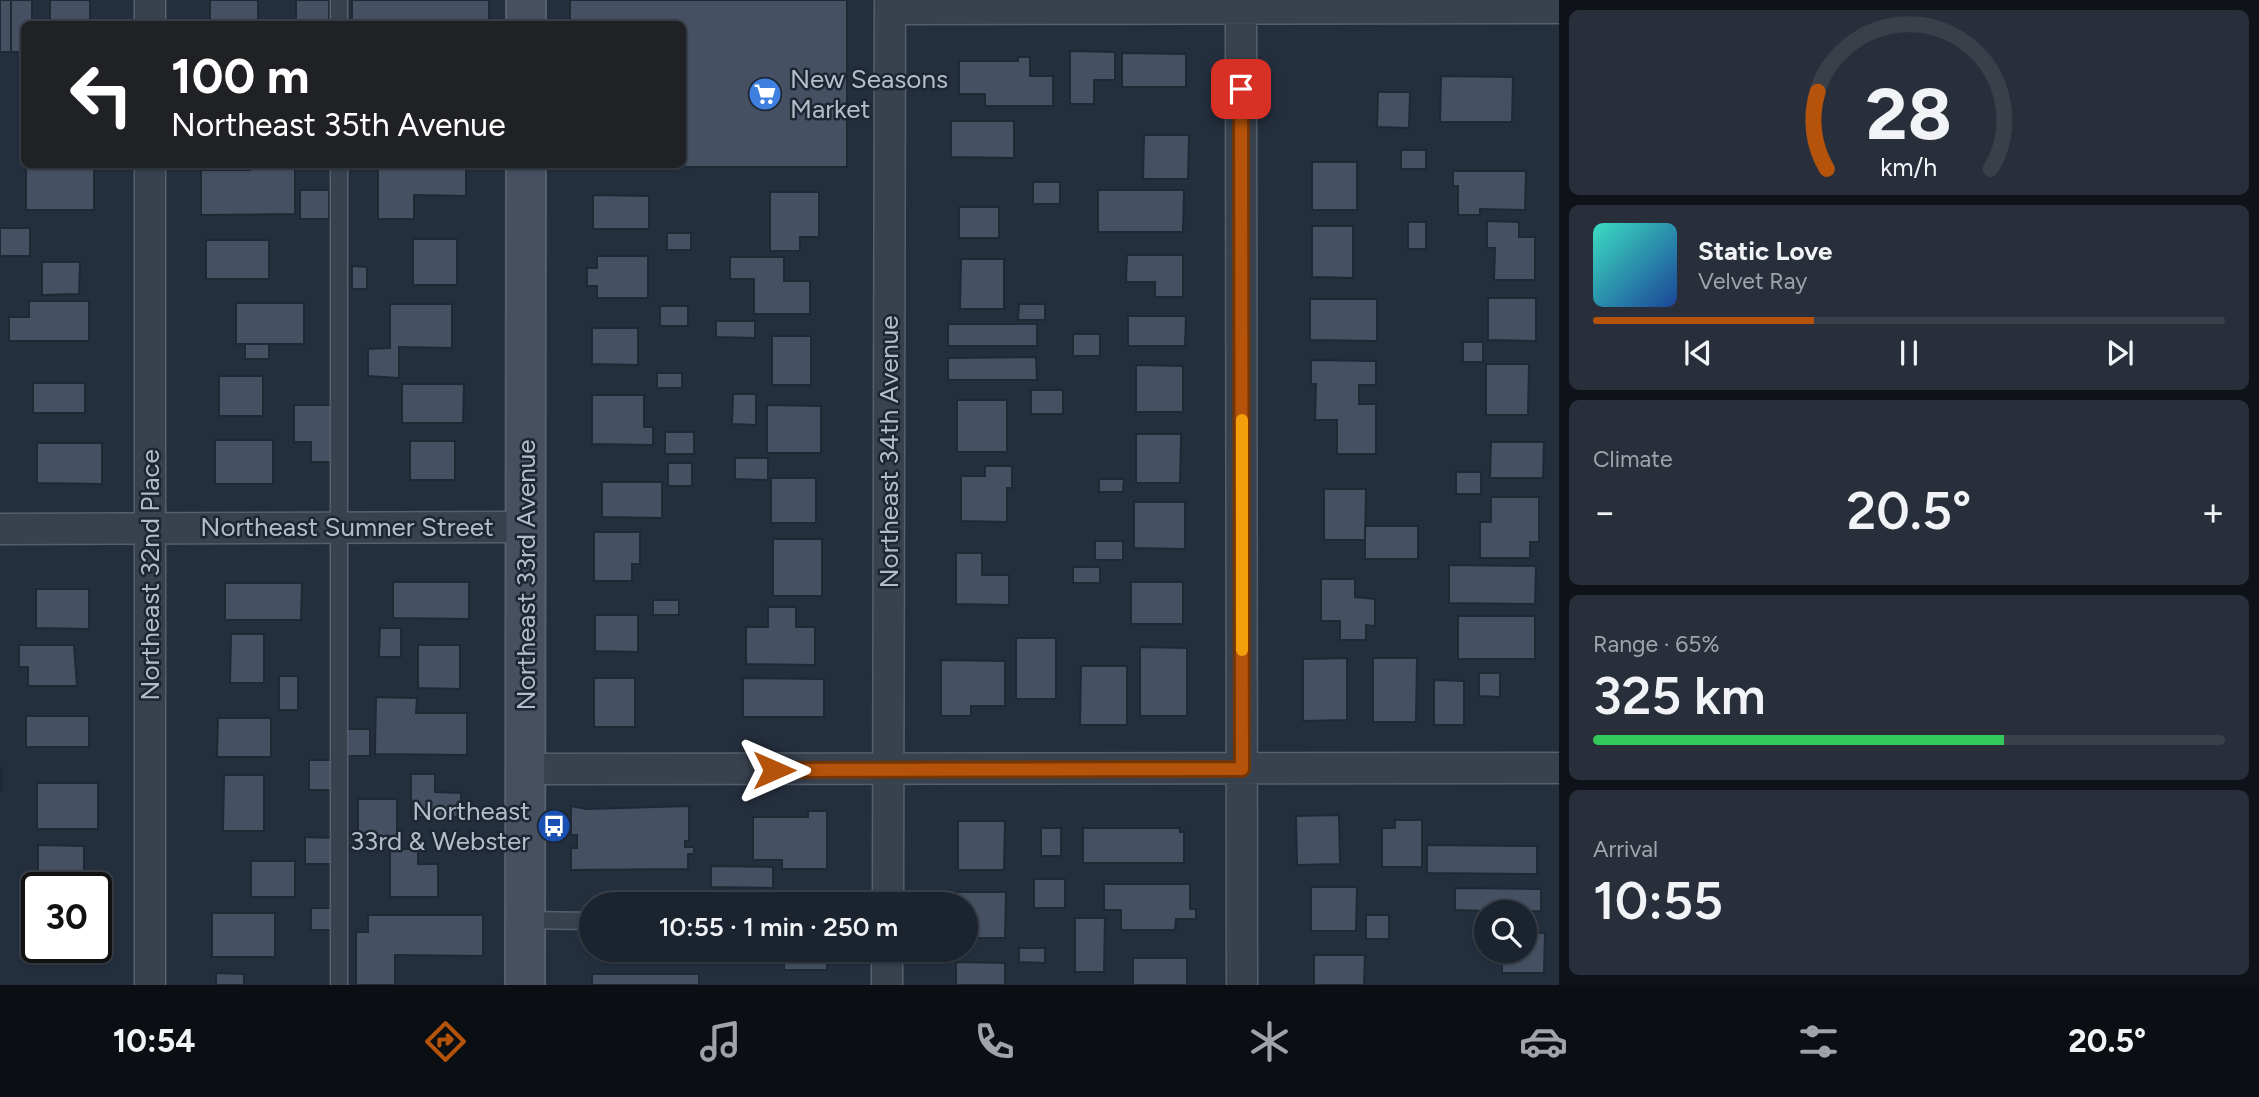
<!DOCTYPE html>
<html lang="en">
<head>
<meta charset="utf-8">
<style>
  body { margin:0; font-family:Figtree,sans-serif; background:#282f3a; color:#f1f3f6; height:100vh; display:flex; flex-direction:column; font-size:26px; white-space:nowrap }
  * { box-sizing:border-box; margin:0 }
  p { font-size:23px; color:#a0a4aa }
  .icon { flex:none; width:38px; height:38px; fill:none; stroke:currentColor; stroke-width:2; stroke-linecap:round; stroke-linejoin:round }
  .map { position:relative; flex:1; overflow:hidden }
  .sheet { display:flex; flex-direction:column; gap:10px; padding:10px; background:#0f1319; width:700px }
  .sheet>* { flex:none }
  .banner { position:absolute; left:21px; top:21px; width:665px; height:147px; border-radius:10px; box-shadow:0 2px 5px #0004,0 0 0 2px #39404a; background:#202124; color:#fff; overflow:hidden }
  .buttons { position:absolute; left:1474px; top:900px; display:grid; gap:14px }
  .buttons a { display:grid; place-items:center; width:63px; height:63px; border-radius:50%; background:#1b232e; box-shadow:0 2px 5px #0004,0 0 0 2px #39404a; font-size:35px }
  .speed { position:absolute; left:21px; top:872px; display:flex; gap:14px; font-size:35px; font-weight:700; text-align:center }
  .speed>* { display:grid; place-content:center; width:91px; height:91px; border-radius:50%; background:#1b232e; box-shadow:0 2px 5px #0004,0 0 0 2px #39404a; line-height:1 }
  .speed .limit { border:4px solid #111; border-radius:10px; background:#fff; color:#111 }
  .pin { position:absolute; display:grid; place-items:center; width:60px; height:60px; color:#fff; margin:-30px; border-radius:14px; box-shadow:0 4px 10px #0006 }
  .me { position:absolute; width:77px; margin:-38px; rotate:90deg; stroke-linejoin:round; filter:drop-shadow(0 0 5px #0008) }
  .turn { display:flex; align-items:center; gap:24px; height:147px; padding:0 35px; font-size:32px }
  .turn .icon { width:91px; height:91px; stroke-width:2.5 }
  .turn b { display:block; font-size:49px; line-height:60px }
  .big { font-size:52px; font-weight:600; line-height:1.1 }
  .sheet .tile { flex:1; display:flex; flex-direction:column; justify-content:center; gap:10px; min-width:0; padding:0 24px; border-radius:10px; background:#282f3a }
  .sheet .dial { align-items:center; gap:0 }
  .dial svg { height:182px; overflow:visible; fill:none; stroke:#39404a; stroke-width:7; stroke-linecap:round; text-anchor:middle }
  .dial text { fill:#f1f3f6; stroke:none }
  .song { display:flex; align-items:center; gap:21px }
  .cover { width:84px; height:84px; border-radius:10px; background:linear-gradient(135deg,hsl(170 70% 55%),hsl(220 70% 35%)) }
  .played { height:7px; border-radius:4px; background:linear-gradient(90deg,#b45309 35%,#39404a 35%) }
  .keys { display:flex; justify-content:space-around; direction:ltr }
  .heat { display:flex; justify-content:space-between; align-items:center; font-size:38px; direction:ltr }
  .charge { height:10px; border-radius:5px; background:linear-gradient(90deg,#34c759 65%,#39404a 0) }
  .trip { position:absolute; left:579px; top:892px; width:399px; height:70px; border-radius:35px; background:#1b232e; box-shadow:0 2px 5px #0004,0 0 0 2px #39404a; font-weight:600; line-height:70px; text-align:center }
  .tab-bar { display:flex; height:112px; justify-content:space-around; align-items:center; background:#0b0e12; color:#a0a4aa }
  .tab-bar .icon { width:49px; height:49px }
  .tab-bar .current { color:#b45309 }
  .tab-bar b { font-size:32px; color:#f1f3f6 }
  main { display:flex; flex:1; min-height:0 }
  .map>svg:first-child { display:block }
</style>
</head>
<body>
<main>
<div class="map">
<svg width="1559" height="985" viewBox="0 0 1559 985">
  <rect width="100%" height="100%" fill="#242f3e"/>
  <!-- building -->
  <path fill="#455162" stroke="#1f2835" stroke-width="2" d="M 0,0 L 11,0 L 11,52 L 0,52 Z
    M 11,0 L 32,0 L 32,24 L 24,24 L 24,52 L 11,52 Z
    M 50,0 L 90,0 L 90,24 L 50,24 Z
    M 210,0 L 258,0 L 258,24 L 210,24 Z
    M 296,0 L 329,0 L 329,24 L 296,24 Z
    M 352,0 L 489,0 L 489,24 L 352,24 Z
    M 570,0 L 847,0 L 847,167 L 570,167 L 570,164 L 682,164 L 682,24 L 570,24 Z
    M 1070,51 L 1115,52 L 1115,80 L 1094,80 L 1094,104 L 1070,104 Z
    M 1122,53 L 1186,54 L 1186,87 L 1122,87 Z
    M 1018,57 L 1030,57 L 1030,76 L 1053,76 L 1053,106 L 985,106 L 985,94 L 959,94 L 959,61 L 1018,61 Z
    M 1441,76 L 1513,77 L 1512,122 L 1440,122 Z
    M 1378,92 L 1410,92 L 1409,128 L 1377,127 Z
    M 951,121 L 1014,121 L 1014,158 L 951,157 Z
    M 1144,135 L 1189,135 L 1188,179 L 1143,179 Z
    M 1401,150 L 1426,150 L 1426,169 L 1401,169 Z
    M 1312,162 L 1357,162 L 1357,210 L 1312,210 Z
    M 250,164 L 295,164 L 295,214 L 201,215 L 201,170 L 250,170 Z
    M 378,164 L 466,164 L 466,196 L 414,195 L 414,219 L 378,219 Z
    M 26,166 L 94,166 L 94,210 L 26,210 Z
    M 1453,171 L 1526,171 L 1525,210 L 1480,209 L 1480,215 L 1458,215 L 1458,186 L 1453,186 Z
    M 1033,182 L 1060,182 L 1060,204 L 1033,204 Z
    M 300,190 L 329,190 L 329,219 L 300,219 Z
    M 1098,190 L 1184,190 L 1183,232 L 1098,232 Z
    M 770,192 L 819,192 L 819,237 L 800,237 L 800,251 L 770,251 Z
    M 593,195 L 649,196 L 649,229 L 593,229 Z
    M 959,207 L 999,207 L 999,238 L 959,238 Z
    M 1487,221 L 1519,222 L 1519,237 L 1535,237 L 1535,280 L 1494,280 L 1495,248 L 1487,248 Z
    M 1408,222 L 1426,222 L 1426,249 L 1408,249 Z
    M 1312,226 L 1353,226 L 1353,278 L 1312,277 Z
    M 0,228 L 30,228 L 30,256 L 0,256 Z
    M 667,233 L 691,233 L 691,250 L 667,250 Z
    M 413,239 L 457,239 L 457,285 L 413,285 Z
    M 206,240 L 269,240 L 269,279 L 206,279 Z
    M 1127,255 L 1183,255 L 1183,297 L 1155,297 L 1155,282 L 1126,282 Z
    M 597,256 L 648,256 L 648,298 L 597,298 L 597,286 L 587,286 L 587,268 L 597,268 Z
    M 730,257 L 784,257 L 784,281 L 810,281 L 810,314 L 754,314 L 754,279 L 730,279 Z
    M 961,259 L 1004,259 L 1004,309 L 960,309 Z
    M 42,262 L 80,262 L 79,294 L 42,295 Z
    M 352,266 L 367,267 L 367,289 L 352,289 Z
    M 1488,298 L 1536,298 L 1536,341 L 1488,340 Z
    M 1310,299 L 1377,299 L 1377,341 L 1310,340 Z
    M 29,301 L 89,301 L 89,341 L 9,341 L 9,317 L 29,317 Z
    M 236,303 L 304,303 L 304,344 L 236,344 Z
    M 390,304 L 452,304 L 452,348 L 399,347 L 399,378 L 368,376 L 368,349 L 390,348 Z
    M 1019,304 L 1045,304 L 1045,320 L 1018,320 Z
    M 660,306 L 688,306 L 688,326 L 660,326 Z
    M 1128,316 L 1186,316 L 1185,346 L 1128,346 Z
    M 716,321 L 755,321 L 755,338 L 716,337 Z
    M 948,324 L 1037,324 L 1037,346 L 948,346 Z
    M 592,328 L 638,328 L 638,365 L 592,364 Z
    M 1073,334 L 1100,334 L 1100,356 L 1073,356 Z
    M 772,336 L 811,336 L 811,385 L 772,385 Z
    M 1463,342 L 1483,342 L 1483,362 L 1463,362 Z
    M 245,344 L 269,344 L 269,359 L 245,359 Z
    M 1036,357 L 1037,380 L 948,380 L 948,358 Z
    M 1311,360 L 1376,361 L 1376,385 L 1359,385 L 1359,404 L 1376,404 L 1376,454 L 1337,454 L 1337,420 L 1315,420 L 1316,384 L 1311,384 Z
    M 1486,364 L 1529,364 L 1528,415 L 1486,415 Z
    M 1136,365 L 1183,366 L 1183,412 L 1136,412 Z
    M 657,373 L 682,373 L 682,388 L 657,388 Z
    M 219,376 L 263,376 L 263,416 L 219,416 Z
    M 33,383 L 85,383 L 85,413 L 33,413 Z
    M 402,384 L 464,384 L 463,423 L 402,423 Z
    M 1031,390 L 1063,390 L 1063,414 L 1031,414 Z
    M 733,394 L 756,394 L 756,425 L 732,424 Z
    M 592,395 L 644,395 L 644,427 L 653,427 L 653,445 L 592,444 Z
    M 957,400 L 1007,400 L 1007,452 L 957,452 Z
    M 294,405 L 335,405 L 335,462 L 311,462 L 311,442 L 294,442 Z
    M 767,405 L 821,406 L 821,453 L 767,453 Z
    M 665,432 L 694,432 L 694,454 L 665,454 Z
    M 1136,434 L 1181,434 L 1180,483 L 1136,483 Z
    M 215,440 L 273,440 L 273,484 L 215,484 Z
    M 410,441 L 455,441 L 455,480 L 410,480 Z
    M 1491,442 L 1544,442 L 1543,478 L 1490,478 Z
    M 37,443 L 102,443 L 102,484 L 37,483 Z
    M 735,458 L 768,458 L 768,480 L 735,479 Z
    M 668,463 L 692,463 L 692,486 L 668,486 Z
    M 985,466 L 1012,466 L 1012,488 L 1007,488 L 1007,522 L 961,521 L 961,476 L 985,476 Z
    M 1456,472 L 1481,472 L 1481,494 L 1456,494 Z
    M 771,478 L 816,478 L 816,523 L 771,523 Z
    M 1099,479 L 1124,479 L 1123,492 L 1099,492 Z
    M 602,482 L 662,482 L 662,518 L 602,517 Z
    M 1324,489 L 1366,489 L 1365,540 L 1324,540 Z
    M 1491,497 L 1539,497 L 1539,542 L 1530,542 L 1530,558 L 1480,558 L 1480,522 L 1491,522 Z
    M 1134,502 L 1185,502 L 1185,549 L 1134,548 Z
    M 1365,526 L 1418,526 L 1418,559 L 1365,559 Z
    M 594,532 L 640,532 L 640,564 L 632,564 L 632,581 L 594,581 Z
    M 773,539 L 822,539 L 822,596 L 773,596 Z
    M 1095,541 L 1123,541 L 1123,560 L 1095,560 Z
    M 956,553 L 982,553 L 982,575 L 1009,575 L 1009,605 L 956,604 Z
    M 1449,565 L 1536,566 L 1535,604 L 1449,603 Z
    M 1073,567 L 1100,567 L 1100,583 L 1073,583 Z
    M 1321,579 L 1355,579 L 1355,597 L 1375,599 L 1375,626 L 1366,625 L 1366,640 L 1340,640 L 1340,621 L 1321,621 Z
    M 393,582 L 469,582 L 469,619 L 393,618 Z
    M 1131,582 L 1183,582 L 1183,624 L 1131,624 Z
    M 225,583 L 302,583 L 301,620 L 225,620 Z
    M 36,589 L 89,589 L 89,629 L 36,628 Z
    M 653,600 L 679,600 L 679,615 L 653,615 Z
    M 768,607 L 796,607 L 796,627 L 815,627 L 815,665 L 746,664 L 746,627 L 768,627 Z
    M 595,615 L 638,615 L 638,652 L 595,651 Z
    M 1458,616 L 1535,616 L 1535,659 L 1458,659 Z
    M 380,628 L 401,628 L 401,657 L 379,657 Z
    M 231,634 L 264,634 L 264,683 L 230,683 Z
    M 1016,638 L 1056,638 L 1056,699 L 1016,699 Z
    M 19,645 L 74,645 L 77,686 L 28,686 L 28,667 L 19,667 Z
    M 418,645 L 460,645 L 460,689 L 418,688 Z
    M 1140,647 L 1187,648 L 1187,716 L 1140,716 Z
    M 1347,658 L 1347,720 L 1303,721 L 1303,659 Z
    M 1373,658 L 1417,658 L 1416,722 L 1373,722 Z
    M 941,660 L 1005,661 L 1005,706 L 971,706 L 971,716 L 941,716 Z
    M 1081,666 L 1127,666 L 1127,725 L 1080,725 Z
    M 1479,673 L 1500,673 L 1500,697 L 1479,696 Z
    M 279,676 L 298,676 L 298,710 L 279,710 Z
    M 594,678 L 635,678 L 635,727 L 594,727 Z
    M 743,678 L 824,679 L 824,717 L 743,717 Z
    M 1434,680 L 1464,681 L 1464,725 L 1434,725 Z
    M 376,697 L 417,698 L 416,713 L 467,713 L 467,755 L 375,754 Z
    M 26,716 L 89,716 L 89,747 L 26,747 Z
    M 218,718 L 271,718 L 271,757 L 217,757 Z
    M 344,729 L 370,729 L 370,756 L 344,756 Z
    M 309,760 L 334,760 L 333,790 L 309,790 Z
    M 0,768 L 2,768 L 2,791 L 0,791 Z
    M 411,774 L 435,774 L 435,792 L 461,793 L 461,817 L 411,817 Z
    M 224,775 L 264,775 L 264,831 L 223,831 Z
    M 37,783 L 98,783 L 98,829 L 37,829 Z
    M 358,799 L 397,799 L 397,836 L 358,836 Z
    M 571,806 L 587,809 L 689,806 L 689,841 L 685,841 L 685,847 L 694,847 L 694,854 L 688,854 L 688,869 L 571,870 L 571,848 L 577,848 L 577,835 L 571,835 Z
    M 808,811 L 827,811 L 827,869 L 782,869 L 782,860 L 753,860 L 753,817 L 808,817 Z
    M 1339,815 L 1340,864 L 1297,865 L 1296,816 Z
    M 1395,820 L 1422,820 L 1422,867 L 1382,867 L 1382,828 L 1395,828 Z
    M 958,821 L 1005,821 L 1004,870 L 958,870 Z
    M 1041,828 L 1061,828 L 1061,856 L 1041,856 Z
    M 1083,828 L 1180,828 L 1180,832 L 1184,832 L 1184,863 L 1083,863 Z
    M 305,837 L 334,838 L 334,864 L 305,864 Z
    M 38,845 L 84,846 L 84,887 L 38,887 Z
    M 1427,845 L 1537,846 L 1537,874 L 1427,873 Z
    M 390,849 L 418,849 L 418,864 L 438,864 L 438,897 L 390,897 Z
    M 251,861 L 295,861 L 295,897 L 251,897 Z
    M 711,866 L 773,867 L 773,888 L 711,887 Z
    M 1034,879 L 1065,879 L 1065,908 L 1034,908 Z
    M 1104,884 L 1190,884 L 1190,909 L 1196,909 L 1196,919 L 1176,919 L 1175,930 L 1121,930 L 1121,910 L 1104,910 Z
    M 1311,887 L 1357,887 L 1356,931 L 1311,931 Z
    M 1455,888 L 1541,889 L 1541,911 L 1486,912 L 1484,926 L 1484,911 L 1455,910 Z
    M 957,892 L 1006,892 L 1005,938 L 966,938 L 966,905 L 957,905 Z
    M 747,901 L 774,901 L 774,905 L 747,905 Z
    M 311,908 L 334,908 L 334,930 L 311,930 Z
    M 212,913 L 275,913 L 275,957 L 212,957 Z
    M 368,915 L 483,915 L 483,956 L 395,955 L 395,985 L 356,985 L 356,932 L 368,932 Z
    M 1366,915 L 1389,915 L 1389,939 L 1366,939 Z
    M 1075,918 L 1105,918 L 1104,972 L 1075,972 Z
    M 23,923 L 37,923 L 37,947 L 89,947 L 89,955 L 23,954 Z
    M 1524,933 L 1545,933 L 1544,973 L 1502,973 L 1502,950 L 1524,950 Z
    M 1019,948 L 1045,948 L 1045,963 L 1019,962 Z
    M 784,950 L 827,950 L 827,970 L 784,970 Z
    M 1314,955 L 1365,955 L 1364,985 L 1314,985 Z
    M 1133,958 L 1187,958 L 1187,985 L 1133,985 Z
    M 956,962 L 1005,963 L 1005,985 L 956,985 Z
    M 216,973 L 244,974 L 244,985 L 216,985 Z
    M 592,974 L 699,974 L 699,985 L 592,985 Z"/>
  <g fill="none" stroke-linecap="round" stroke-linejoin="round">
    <defs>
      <path id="service" d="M 339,0 L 339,24
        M 525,920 L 592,921
        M 339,985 L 339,164"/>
      <path id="minor" d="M 150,0 L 150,24
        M 1241,0 L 1242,985
        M 890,9 L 1559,8
        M 150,164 L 150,985
        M 0,529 L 526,527
        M 525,769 L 1559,768
        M 888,905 L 890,0
        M 887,985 L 887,950"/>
      <path id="secondary" d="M 526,0 L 526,24
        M 525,985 L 526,164"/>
    </defs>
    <!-- service casing -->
    <use href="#service" stroke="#565f6c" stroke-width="19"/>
    <!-- minor casing -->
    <use href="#minor" stroke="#565f6c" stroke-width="33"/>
    <!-- secondary casing -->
    <use href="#secondary" stroke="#565f6c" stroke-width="42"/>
    <!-- service -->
    <use href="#service" stroke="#38414e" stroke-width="16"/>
    <!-- minor -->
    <use href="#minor" stroke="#38414e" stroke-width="30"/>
    <!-- secondary -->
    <use href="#secondary" stroke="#465061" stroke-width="38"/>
  </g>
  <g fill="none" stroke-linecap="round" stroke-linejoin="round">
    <defs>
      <path id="route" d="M 774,770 L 1242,769 L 1241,89"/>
    </defs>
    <!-- route casing -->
    <use href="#route" stroke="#753606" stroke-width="18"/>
    <!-- route -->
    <use href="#route" stroke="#b45309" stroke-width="12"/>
    <!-- slow -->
    <path stroke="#f59e0b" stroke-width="12" d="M 1242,420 L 1242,650"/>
  </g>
  <!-- icons -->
  <defs>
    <symbol id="supermarket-disc" viewBox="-11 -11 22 22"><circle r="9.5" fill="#3f7fe0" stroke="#1d2633"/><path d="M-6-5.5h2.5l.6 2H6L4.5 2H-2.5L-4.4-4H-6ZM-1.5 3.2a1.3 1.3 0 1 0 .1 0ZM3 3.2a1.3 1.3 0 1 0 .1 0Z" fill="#fff"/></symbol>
    <symbol id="bus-disc" viewBox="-11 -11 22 22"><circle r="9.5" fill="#1a4fb4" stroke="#1d2633"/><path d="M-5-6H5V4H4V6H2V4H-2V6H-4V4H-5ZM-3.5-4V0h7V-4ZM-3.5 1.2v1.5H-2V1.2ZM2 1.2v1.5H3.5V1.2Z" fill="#fff"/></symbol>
  </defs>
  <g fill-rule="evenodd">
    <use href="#supermarket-disc" x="746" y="75" width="38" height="38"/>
    <use href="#bus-disc" x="535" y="807" width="38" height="38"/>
  </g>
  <g text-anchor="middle" stroke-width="5" stroke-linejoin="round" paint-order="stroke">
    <!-- poi labels -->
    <g font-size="26" fill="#b4bcc9" stroke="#1d2633" text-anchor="start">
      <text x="790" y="88">New Seasons<tspan x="790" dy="30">Market</tspan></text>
      <text x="530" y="820" text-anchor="end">Northeast<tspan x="530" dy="30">33rd &amp; Webster</tspan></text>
    </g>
    <!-- street labels -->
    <g font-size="26" fill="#b4bcc9" stroke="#1d2633">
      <text transform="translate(889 452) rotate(-90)" y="9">Northeast 34th Avenue</text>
      <text x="347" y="536">Northeast Sumner Street</text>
      <text transform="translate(150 575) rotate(-90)" y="9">Northeast 32nd Place</text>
      <text transform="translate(526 575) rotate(-90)" y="9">Northeast 33rd Avenue</text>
    </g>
  </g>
</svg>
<div class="buttons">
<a><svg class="icon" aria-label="search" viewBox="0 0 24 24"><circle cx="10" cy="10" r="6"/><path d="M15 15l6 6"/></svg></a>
</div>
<div class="speed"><div class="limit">30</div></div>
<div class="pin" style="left:1241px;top:89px;background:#d93025"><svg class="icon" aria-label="arrive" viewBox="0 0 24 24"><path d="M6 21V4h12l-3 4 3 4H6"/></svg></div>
<svg class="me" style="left:774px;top:770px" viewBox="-20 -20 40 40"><path d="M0-17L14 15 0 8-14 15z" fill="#b45309" stroke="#fff" stroke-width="4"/></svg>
<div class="trip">10:55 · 1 min · 250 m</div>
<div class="banner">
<div class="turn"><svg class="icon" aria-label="left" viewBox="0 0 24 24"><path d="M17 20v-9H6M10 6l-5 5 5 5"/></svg><div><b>100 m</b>Northeast 35th Avenue</div></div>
</div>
</div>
<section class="sheet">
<div class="tile dial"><svg viewBox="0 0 100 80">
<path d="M14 69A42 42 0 1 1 86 69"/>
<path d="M14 69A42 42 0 0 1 10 35" stroke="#b45309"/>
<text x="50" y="56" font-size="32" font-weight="700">28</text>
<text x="50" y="72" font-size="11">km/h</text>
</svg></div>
<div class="tile">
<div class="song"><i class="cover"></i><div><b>Static Love</b><p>Velvet Ray</p></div></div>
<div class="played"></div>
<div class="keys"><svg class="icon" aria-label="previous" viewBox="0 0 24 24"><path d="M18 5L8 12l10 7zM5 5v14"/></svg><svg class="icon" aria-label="pause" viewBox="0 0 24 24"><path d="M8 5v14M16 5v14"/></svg><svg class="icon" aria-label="next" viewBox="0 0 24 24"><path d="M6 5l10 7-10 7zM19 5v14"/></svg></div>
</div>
<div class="tile"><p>Climate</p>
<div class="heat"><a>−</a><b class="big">20.5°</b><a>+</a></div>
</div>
<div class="tile"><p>Range · 65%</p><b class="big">325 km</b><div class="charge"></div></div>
<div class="tile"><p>Arrival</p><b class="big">10:55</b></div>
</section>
</main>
<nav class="tab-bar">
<b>10:54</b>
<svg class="icon current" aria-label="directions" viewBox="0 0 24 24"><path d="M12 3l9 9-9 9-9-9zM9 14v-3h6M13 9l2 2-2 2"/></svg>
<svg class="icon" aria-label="music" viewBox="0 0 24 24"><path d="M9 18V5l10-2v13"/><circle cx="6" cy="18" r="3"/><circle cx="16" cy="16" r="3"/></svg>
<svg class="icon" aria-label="phone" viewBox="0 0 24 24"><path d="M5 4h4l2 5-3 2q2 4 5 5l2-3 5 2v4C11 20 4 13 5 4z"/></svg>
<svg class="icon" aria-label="climate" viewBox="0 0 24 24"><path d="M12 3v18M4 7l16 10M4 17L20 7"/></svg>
<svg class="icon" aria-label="car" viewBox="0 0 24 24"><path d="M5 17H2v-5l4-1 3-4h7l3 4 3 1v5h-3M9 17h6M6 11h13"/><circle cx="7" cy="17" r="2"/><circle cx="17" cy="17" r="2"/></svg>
<svg class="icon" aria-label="filters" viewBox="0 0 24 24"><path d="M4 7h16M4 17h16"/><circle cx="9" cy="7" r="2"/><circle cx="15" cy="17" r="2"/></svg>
<b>20.5°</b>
</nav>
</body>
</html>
